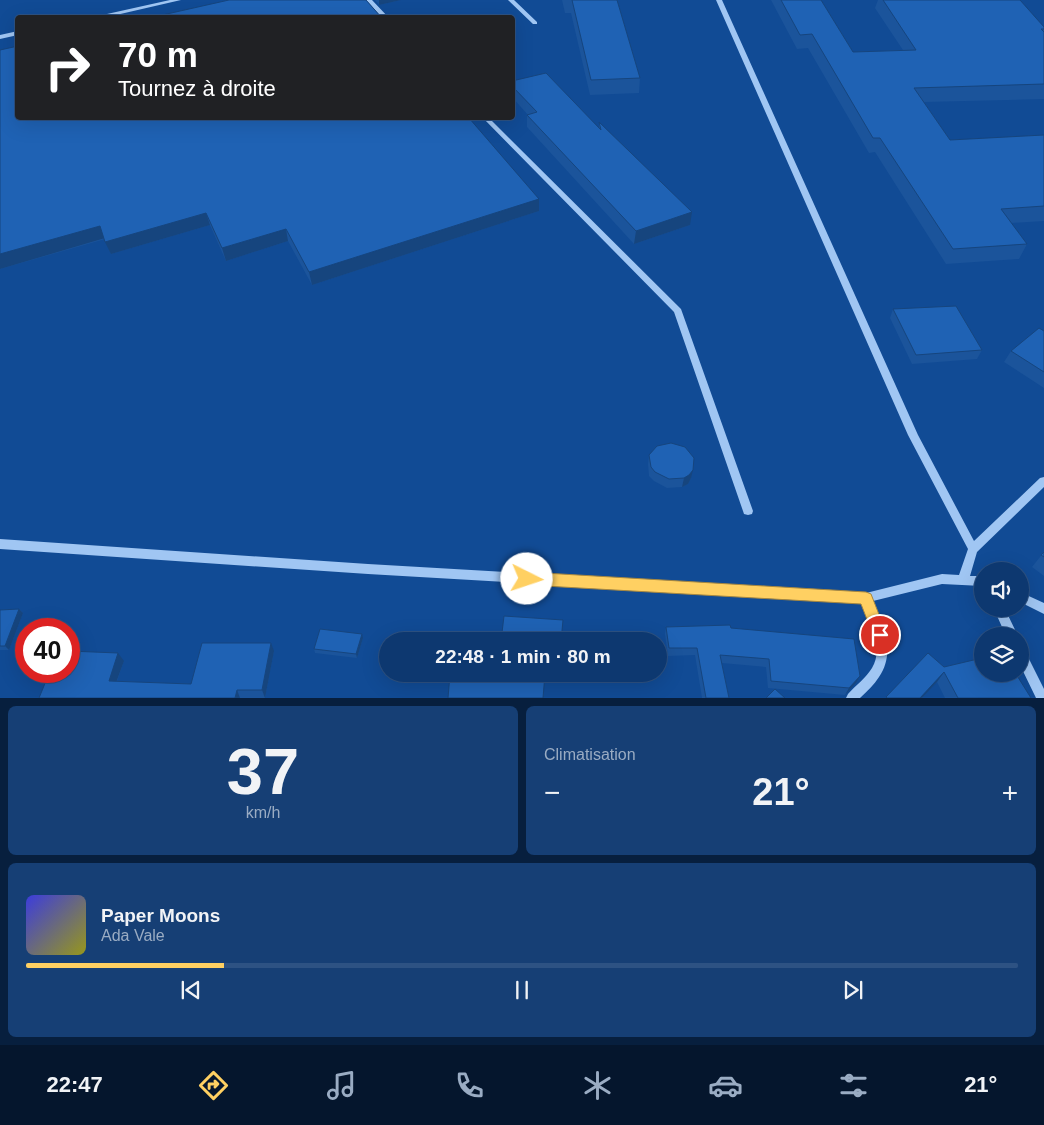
<!DOCTYPE html>
<html lang="fr">
<head>
<meta charset="utf-8">
<style>
  body { margin:0; font-family:Arial,sans-serif; background:#163f75; color:#f1f3f6; height:100vh; display:flex; flex-direction:column; font-size:19px; white-space:nowrap }
  * { box-sizing:border-box; margin:0 }
  p { font-size:16px; color:#9aacc3 }
  .icon { flex:none; width:28px; height:28px; fill:none; stroke:currentColor; stroke-width:2; stroke-linecap:round; stroke-linejoin:round }
  .map { position:relative; height:698px; overflow:hidden }
  .drawer { display:flex; flex-direction:column; gap:8px; padding:8px; background:#071f3e; flex:1 }
  .drawer>* { flex:none }
  .guide { position:absolute; left:15px; top:15px; width:500px; height:105px; border-radius:5px; box-shadow:0 5px 20px #0002,0 0 0 1px #2d5283; background:#202124; color:#fff; overflow:hidden }
  .fabs { position:absolute; left:974px; top:562px; display:grid; gap:10px }
  .fabs a { display:grid; place-items:center; width:55px; height:55px; border-radius:50%; background:#0d3870; box-shadow:0 5px 20px #0002,0 0 0 1px #2d5283; font-size:25px }
  .speed { position:absolute; left:15px; top:618px; display:flex; gap:10px; font-size:25px; font-weight:700; text-align:center }
  .speed>* { display:grid; place-content:center; width:65px; height:65px; border-radius:50%; background:#0d3870; box-shadow:0 5px 20px #0002,0 0 0 1px #2d5283; line-height:1 }
  .speed .limit { border:8px solid #d22; background:#fff; color:#111 }
  .pin { position:absolute; display:grid; place-items:center; width:42px; height:42px; color:#fff; margin:-21px; border:2px solid #fff; border-radius:50%; box-shadow:0 1px 5px #0007 }
  .me { position:absolute; width:55px; margin:-28px; rotate:94deg; stroke-linejoin:round; filter:drop-shadow(0 0 4px #0008) }
  .turn { display:flex; align-items:center; gap:18px; height:105px; padding:0 20px; font-size:22px }
  .turn .icon { width:65px; height:65px; stroke-width:2.5 }
  .turn b { display:block; font-size:35px; line-height:42px }
  .big { font-size:38px; font-weight:800; line-height:1.1 }
  .drawer .widget { flex:1; display:flex; flex-direction:column; justify-content:center; gap:8px; min-width:0; padding:0 18px; border-radius:8px; background:#163f75 }
  .drawer .dial { align-items:center; gap:0 }
  .dial b { font-size:65px; line-height:1 }
  .song { display:flex; align-items:center; gap:15px }
  .cover { width:60px; height:60px; border-radius:8px; background:linear-gradient(135deg,hsl(240 70% 55%),hsl(60 70% 35%)) }
  .played { height:5px; border-radius:2px; background:linear-gradient(90deg,#ffd062 20%,#2d5283 20%) }
  .keys { display:flex; justify-content:space-around; direction:ltr }
  .heat { display:flex; justify-content:space-between; align-items:center; font-size:28px; direction:ltr }
  .drawer .tiles { flex:1; display:grid; gap:8px; grid-template-columns:1fr 1fr }
  .widget:last-child { grid-column:span 2 }
  .trip { position:absolute; left:379px; top:632px; width:288px; height:50px; border-radius:25px; background:#0d3870; box-shadow:0 5px 20px #0002,0 0 0 1px #2d5283; font-weight:800; line-height:50px; text-align:center }
  .menu { display:flex; height:80px; justify-content:space-around; align-items:center; background:#05162d; color:#9aacc3 }
  .menu .icon { width:35px; height:35px }
  .menu .current { color:#ffd062 }
  .menu b { font-size:22px; color:#f1f3f6 }
  .map>svg:first-child { display:block }
</style>
</head>
<body>
<div class="map">
<svg width="1044" height="698" viewBox="0 0 1044 698">
  <rect width="100%" height="100%" fill="#114b95"/>
  <g fill="none" stroke-linecap="round" stroke-linejoin="round">
    <!-- minor -->
    <path fill="#a0c6f3" fill-rule="evenodd" d="M 170,0 L 181,0 L 103,18 L 89,18 Z
      M 366,0 L 372,0 L 389,18 L 382,18 Z
      M 508,0 L 514,0 L 537,22 L 537,24 L 533,24 Z
      M 716,0 L 722,0 L 918,435 L 974,541 L 1040,478 L 1044,477 L 1044,487 L 977,552 L 970,576 L 982,576 L 982,586 L 942,584 L 873,601 C 883,626 896,652 879,677 C 874,685 867,691 860,698 L 846,698 L 848,694 C 856,685 866,678 872,668 C 884,648 870,622 862,603 L 368,574 L 0,549 L 0,539 L 368,564 L 866,593 L 942,574 L 959,575 L 968,549 L 908,435 Z
      M 18,31 L 18,35 L 0,39 L 0,35 Z
      M 483,118 L 489,118 L 681,309 L 753,511 L 752,514 L 748,515 L 744,514 L 743,511 L 674,312 Z
      M 1020,592 L 1044,603 L 1044,614 L 1020,602 Z
      M 994,609 L 1005,609 L 1018,636 L 1006,636 Z
      M 1020,648 L 1024,649 L 1044,689 L 1044,698 L 1036,698 L 1020,665 Z"/>
  </g>
  <!-- wall -->
  <path fill="#1b549b" d="M 375,0 L 401,0 L 379,5 Z
    M 562,0 L 617,0 L 640,78 L 639,93 L 590,95 L 571,13 L 565,13 Z
    M 771,0 L 821,0 L 853,52 L 903,50 L 875,8 L 878,0 L 1020,0 L 1044,27 L 1044,99 L 924,102 L 950,140 L 1044,135 L 1044,221 L 1011,223 L 1027,244 L 1019,259 L 946,264 L 875,152 L 869,153 L 808,48 L 797,49 Z
    M 18,46 L 539,211 L 312,285 L 288,241 L 226,261 L 210,225 L 111,254 L 105,239 L 0,269 Z
    M 512,81 L 599,128 L 599,122 L 690,225 L 634,244 L 527,127 L 527,115 L 528,115 L 512,97 Z
    M 893,309 L 982,350 L 977,359 L 912,364 L 890,318 Z
    M 1044,331 L 1044,388 L 1004,362 L 1011,351 Z
    M 649,455 L 691,478 L 688,484 L 682,487 L 667,488 L 654,481 L 649,476 L 648,464 Z
    M 1044,552 L 1044,576 L 1032,567 Z
    M 19,609 L 23,613 L 9,650 L 0,650 L 0,610 Z
    M 666,627 L 731,628 L 860,676 L 856,683 L 845,695 L 768,688 L 766,667 L 722,663 L 729,698 L 702,698 L 695,655 L 668,656 L 665,634 Z
    M 363,638 L 357,658 L 315,653 L 314,649 Z
    M 274,651 L 265,698 L 39,698 L 124,661 L 117,681 L 191,684 Z
    M 928,653 L 944,667 L 1031,698 L 945,698 L 937,682 L 922,698 L 886,698 Z"/>
  <!-- shaded-wall -->
  <path fill="#16457e" d="M 379,0 L 401,0 L 379,5 Z
    M 539,199 L 539,211 L 312,285 L 309,272 Z
    M 692,212 L 690,225 L 634,244 L 636,231 Z
    M 206,213 L 210,225 L 111,254 L 105,242 Z
    M 100,226 L 105,238 L 0,269 L 0,254 Z
    M 286,229 L 288,241 L 226,261 L 222,248 Z
    M 693,470 L 691,478 L 688,484 L 682,487 L 684,478 Z
    M 19,609 L 23,613 L 9,650 L 5,646 Z
    M 362,634 L 363,638 L 357,658 L 356,654 Z
    M 271,643 L 274,651 L 265,698 L 262,690 Z
    M 118,653 L 124,661 L 114,688 L 109,681 Z
    M 944,672 L 937,682 L 922,698 L 920,698 Z
    M 860,676 L 856,683 L 845,695 L 849,688 Z
    M 237,690 L 240,698 L 235,698 Z"/>
  <!-- building -->
  <path fill="#1f62b4" stroke="#16457e" d="M 229,0 L 366,0 L 382,18 L 149,18 Z
    M 572,0 L 617,0 L 640,78 L 591,80 Z
    M 781,0 L 821,0 L 853,52 L 916,50 L 883,0 L 1020,0 L 1044,27 L 1044,29 L 1041,29 L 1044,32 L 1044,84 L 914,88 L 950,140 L 1044,135 L 1044,206 L 1001,209 L 1027,244 L 953,249 L 880,138 L 873,138 L 812,34 L 800,35 Z
    M 18,46 L 18,118 L 469,118 L 539,199 L 309,272 L 286,229 L 222,248 L 206,213 L 105,242 L 100,226 L 0,254 L 0,50 Z
    M 546,73 L 601,130 L 599,122 L 692,212 L 636,231 L 527,115 L 537,112 L 512,86 L 512,81 Z
    M 956,306 L 982,350 L 916,355 L 893,309 Z
    M 1039,328 L 1044,331 L 1044,372 L 1011,351 Z
    M 671,443 L 685,447 L 694,458 L 693,470 L 689,475 L 684,478 L 669,479 L 655,472 L 651,467 L 649,455 L 657,446 Z
    M 1044,552 L 1044,557 L 1041,555 Z
    M 19,609 L 5,646 L 0,646 L 0,610 Z
    M 504,616 L 563,620 L 561,641 L 501,641 Z
    M 730,625 L 731,628 L 854,639 L 860,676 L 849,688 L 771,681 L 769,659 L 720,655 L 729,698 L 706,698 L 697,648 L 669,648 L 666,627 Z
    M 320,629 L 362,634 L 356,654 L 314,649 Z
    M 202,643 L 271,643 L 262,690 L 237,690 L 235,698 L 39,698 L 50,671 L 69,671 L 69,651 L 118,653 L 109,681 L 191,684 Z
    M 928,653 L 944,667 L 982,658 L 982,674 L 1016,674 L 1031,698 L 958,698 L 944,672 L 920,698 L 887,698 L 886,697 Z
    M 450,674 L 545,674 L 543,698 L 448,698 Z
    M 775,689 L 785,698 L 766,698 Z"/>
  <!-- route -->
  <path fill="#ffd062" stroke="#a68740" d="M 527,572 L 866,592 L 871,594 L 887,635 L 885,640 L 880,642 L 875,640 L 861,604 L 527,585 L 522,583 L 520,579 L 522,574 Z"/>
</svg>
<div class="fabs">
<a><svg class="icon" aria-label="sound" viewBox="0 0 24 24"><path d="M4 9h4l5-4v14l-5-4H4zM17 9q2 3 0 6"/></svg></a>
<a><svg class="icon" aria-label="layers" viewBox="0 0 24 24"><path d="M12 4l9 5-9 5-9-5zM3 14l9 5 9-5"/></svg></a>
</div>
<div class="speed"><div class="limit">40</div></div>
<div class="pin" style="left:880px;top:635px;background:#d93025"><svg class="icon" aria-label="arrive" viewBox="0 0 24 24"><path d="M6 21V4h12l-3 4 3 4H6"/></svg></div>
<svg class="me" style="left:527px;top:579px" viewBox="-20 -20 40 40"><circle r="19" fill="#fff"/><path d="M0-13L10 11 0 6-10 11z" fill="#ffd062"/></svg>
<div class="trip">22:48 · 1 min · 80 m</div>
<div class="guide">
<div class="turn"><svg class="icon" aria-label="right" viewBox="0 0 24 24"><path d="M7 20v-9h11M14 6l5 5-5 5"/></svg><div><b>70 m</b>Tournez à droite</div></div>
</div>
</div>
<section class="drawer">
<div class="tiles">
<div class="widget dial"><b>37</b><p>km/h</p></div>
<div class="widget"><p>Climatisation</p>
<div class="heat"><a>−</a><b class="big">21°</b><a>+</a></div>
</div>
<div class="widget">
<div class="song"><i class="cover"></i><div><b>Paper Moons</b><p>Ada Vale</p></div></div>
<div class="played"></div>
<div class="keys"><svg class="icon" aria-label="previous" viewBox="0 0 24 24"><path d="M18 5L8 12l10 7zM5 5v14"/></svg><svg class="icon" aria-label="pause" viewBox="0 0 24 24"><path d="M8 5v14M16 5v14"/></svg><svg class="icon" aria-label="next" viewBox="0 0 24 24"><path d="M6 5l10 7-10 7zM19 5v14"/></svg></div>
</div>
</div>
</section>
<nav class="menu">
<b>22:47</b>
<svg class="icon current" aria-label="directions" viewBox="0 0 24 24"><path d="M12 3l9 9-9 9-9-9zM9 14v-3h6M13 9l2 2-2 2"/></svg>
<svg class="icon" aria-label="music" viewBox="0 0 24 24"><path d="M9 18V5l10-2v13"/><circle cx="6" cy="18" r="3"/><circle cx="16" cy="16" r="3"/></svg>
<svg class="icon" aria-label="phone" viewBox="0 0 24 24"><path d="M5 4h4l2 5-3 2q2 4 5 5l2-3 5 2v4C11 20 4 13 5 4z"/></svg>
<svg class="icon" aria-label="climate" viewBox="0 0 24 24"><path d="M12 3v18M4 7l16 10M4 17L20 7"/></svg>
<svg class="icon" aria-label="car" viewBox="0 0 24 24"><path d="M5 17H2v-5l4-1 3-4h7l3 4 3 1v5h-3M9 17h6M6 11h13"/><circle cx="7" cy="17" r="2"/><circle cx="17" cy="17" r="2"/></svg>
<svg class="icon" aria-label="filters" viewBox="0 0 24 24"><path d="M4 7h16M4 17h16"/><circle cx="9" cy="7" r="2"/><circle cx="15" cy="17" r="2"/></svg>
<b>21°</b>
</nav>
</body>
</html>
